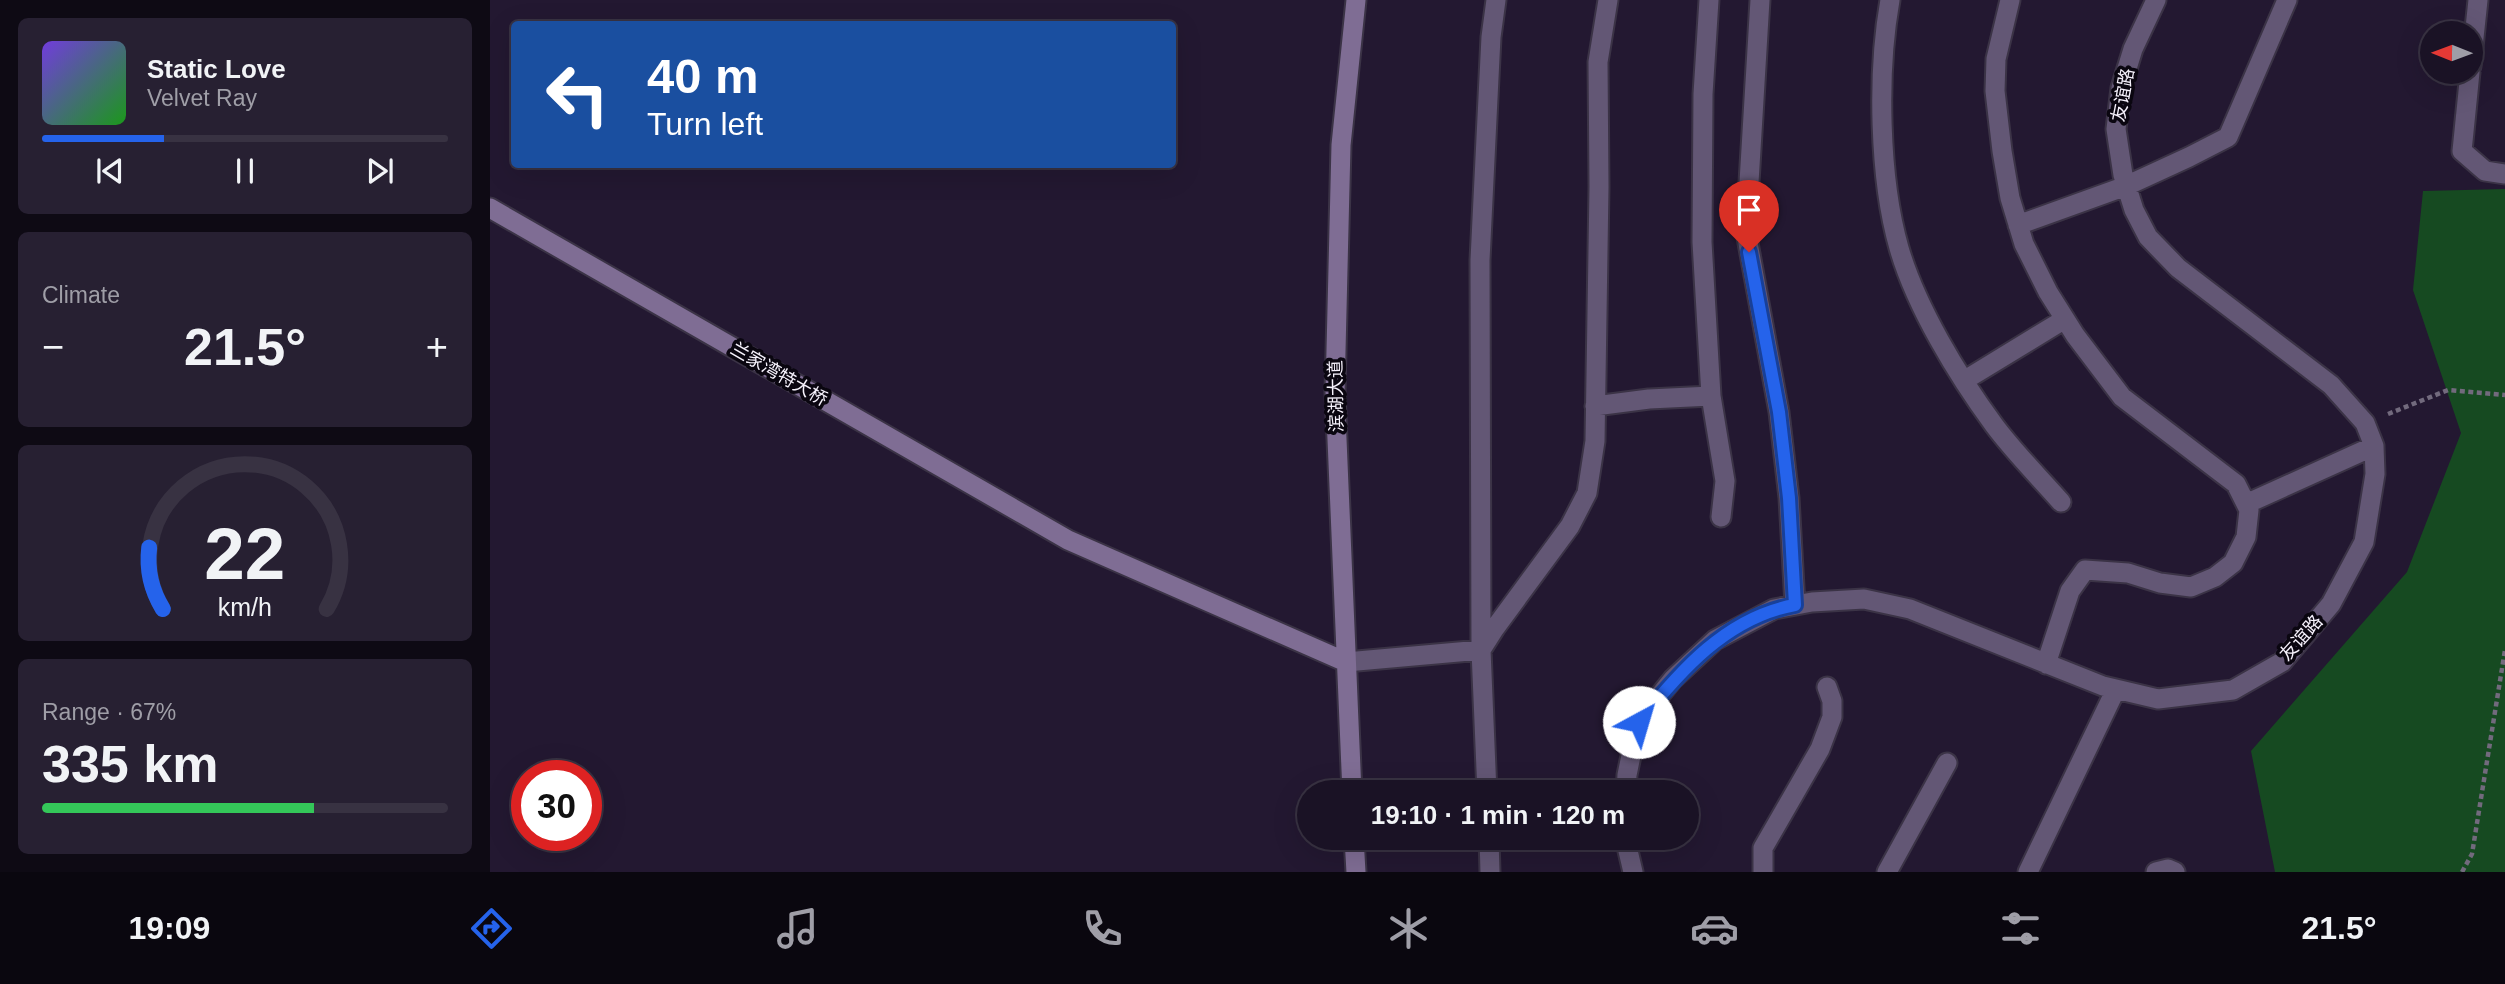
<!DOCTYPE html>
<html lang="en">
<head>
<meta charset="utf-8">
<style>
  body { margin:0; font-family:Arial,"Noto Sans SC",sans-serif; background:#272032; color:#f1f3f6; height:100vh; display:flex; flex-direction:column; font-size:26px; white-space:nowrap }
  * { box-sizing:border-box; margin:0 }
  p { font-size:23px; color:#9f9ea7 }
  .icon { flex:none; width:38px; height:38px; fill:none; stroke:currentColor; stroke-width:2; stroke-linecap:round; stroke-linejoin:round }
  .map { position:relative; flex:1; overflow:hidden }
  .drawer { display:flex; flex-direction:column; gap:18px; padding:18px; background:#0e0a14; width:490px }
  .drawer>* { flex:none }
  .hud { position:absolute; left:21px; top:21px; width:665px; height:147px; border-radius:7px; box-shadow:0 7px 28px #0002,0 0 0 2px #383242; background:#1a4fa0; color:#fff; overflow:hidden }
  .needle { width:46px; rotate:271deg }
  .controls { position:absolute; left:1930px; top:21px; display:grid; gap:14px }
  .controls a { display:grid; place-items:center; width:63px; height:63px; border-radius:50%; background:#1a1225; box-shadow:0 7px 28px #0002,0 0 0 2px #383242; font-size:35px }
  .speed { position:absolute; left:21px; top:760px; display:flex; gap:14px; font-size:35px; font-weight:700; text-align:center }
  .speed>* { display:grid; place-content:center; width:91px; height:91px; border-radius:50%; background:#1a1225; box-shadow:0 7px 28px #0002,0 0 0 2px #383242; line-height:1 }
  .speed .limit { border:10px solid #d22; background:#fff; color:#111 }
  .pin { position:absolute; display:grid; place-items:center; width:60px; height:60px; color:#fff; margin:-72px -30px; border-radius:50% 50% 50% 0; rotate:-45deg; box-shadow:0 0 7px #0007 }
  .pin .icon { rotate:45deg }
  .me { position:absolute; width:77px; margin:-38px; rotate:39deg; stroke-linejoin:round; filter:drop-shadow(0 0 5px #0008) }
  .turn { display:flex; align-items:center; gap:24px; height:147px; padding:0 21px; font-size:32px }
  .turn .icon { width:91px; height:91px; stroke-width:2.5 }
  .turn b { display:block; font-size:49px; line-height:60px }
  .big { font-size:52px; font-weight:700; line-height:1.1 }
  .drawer .widget { flex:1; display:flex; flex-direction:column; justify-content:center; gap:10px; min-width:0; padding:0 24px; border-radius:10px; background:#272032 }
  .drawer .dial { align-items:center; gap:0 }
  .dial svg { height:182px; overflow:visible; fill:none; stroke:#383242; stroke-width:7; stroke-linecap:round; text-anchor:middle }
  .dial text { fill:#f1f3f6; stroke:none }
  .song { display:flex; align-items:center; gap:21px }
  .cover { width:84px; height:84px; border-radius:10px; background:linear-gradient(135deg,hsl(260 70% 55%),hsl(120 70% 35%)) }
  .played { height:7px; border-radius:4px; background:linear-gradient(90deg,#2563eb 30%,#383242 30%) }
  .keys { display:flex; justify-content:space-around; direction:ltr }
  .heat { display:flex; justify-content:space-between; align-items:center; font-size:38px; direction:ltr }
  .charge { height:10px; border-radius:5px; background:linear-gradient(90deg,#34c759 67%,#383242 0) }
  .trip { position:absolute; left:807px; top:780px; width:402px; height:70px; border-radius:35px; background:#1a1225; box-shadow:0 7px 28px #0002,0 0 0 2px #383242; font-weight:700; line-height:70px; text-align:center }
  .tab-bar { display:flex; height:112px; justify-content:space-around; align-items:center; background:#0a070f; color:#9f9ea7 }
  .tab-bar .icon { width:49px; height:49px }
  .tab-bar .active { color:#2563eb }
  .tab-bar b { font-size:32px; color:#f1f3f6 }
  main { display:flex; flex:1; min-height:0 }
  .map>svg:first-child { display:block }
</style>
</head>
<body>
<main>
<section class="drawer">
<div class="widget">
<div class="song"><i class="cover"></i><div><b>Static Love</b><p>Velvet Ray</p></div></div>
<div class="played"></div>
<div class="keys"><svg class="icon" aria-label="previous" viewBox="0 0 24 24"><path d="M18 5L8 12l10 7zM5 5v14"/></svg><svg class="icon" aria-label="pause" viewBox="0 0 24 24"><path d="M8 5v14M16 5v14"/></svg><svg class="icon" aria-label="next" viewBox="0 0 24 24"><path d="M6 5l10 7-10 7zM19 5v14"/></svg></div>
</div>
<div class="widget"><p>Climate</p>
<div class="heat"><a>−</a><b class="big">21.5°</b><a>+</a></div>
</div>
<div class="widget dial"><svg viewBox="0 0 100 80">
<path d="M14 69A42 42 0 1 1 86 69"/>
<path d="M14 69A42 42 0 0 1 8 42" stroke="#2563eb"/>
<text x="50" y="56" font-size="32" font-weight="700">22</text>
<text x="50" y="72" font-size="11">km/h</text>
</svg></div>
<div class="widget"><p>Range · 67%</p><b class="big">335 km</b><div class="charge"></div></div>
</section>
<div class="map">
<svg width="2015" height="872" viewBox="0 0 2015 872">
  <rect width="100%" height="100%" fill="#231831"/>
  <!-- green -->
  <path fill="#164a21" d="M 2015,189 L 2015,872 L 1785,872 L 1761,751 L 1917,572 L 1971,433 L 1923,290 L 1933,191 Z"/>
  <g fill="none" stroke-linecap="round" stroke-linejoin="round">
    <defs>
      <path id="minor" d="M 1219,0 L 1213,94 L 1212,242 L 1221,396 L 1235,481 L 1231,517
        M 1270,0 L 1256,232 L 1289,412 L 1299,498 L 1305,605
        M 1400,0 C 1387,72 1389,178 1409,248 C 1426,307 1468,376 1504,425 C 1524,452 1549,477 1571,502
        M 1520,0 L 1506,59 L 1505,91 L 1512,151 L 1520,198 L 1534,244 L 1558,292 L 1585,335 L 1632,397 L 1746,484 L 1759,510 L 1756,537 L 1743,563 L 1725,577 L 1701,587 L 1670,583 L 1638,573 L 1595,570 L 1580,591 L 1556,664
        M 1981,66 L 1988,0
        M 1980,72 L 1972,151 L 1995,171 L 2015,174
        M 1528,225 L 1636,186 L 1699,157 L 1738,137 L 1797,0
        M 1475,380 L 1575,319
        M 1105,406 L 1159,399 L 1221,396
        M 1756,504 L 1884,446
        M 856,662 L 991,650 L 1005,628 L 1080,526 L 1097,493 L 1105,441 L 1109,187 L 1108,62 L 1118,0
        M 997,793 L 991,650 L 990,260 L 1001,37 L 1006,0
        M 1136,793 L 1137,775 L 1148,722 L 1183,679 L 1225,640 L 1284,609 L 1322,602 L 1374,599 L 1420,609 L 1613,686 L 1668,699 L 1743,690 L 1792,662 L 1841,604 L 1874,542 L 1885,474 L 1884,446 L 1875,423 L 1841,385 L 1688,268 L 1658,237 L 1644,210 L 1633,175 L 1626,129 L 1631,88 L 1643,49 L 1666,0
        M 999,838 L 1000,872
        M 1135,838 L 1143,872
        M 1273,872 L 1273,848 L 1330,749 L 1342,717 L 1342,701 L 1337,687
        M 1397,872 L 1457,763
        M 1538,872 L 1626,689
        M 1666,872 L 1678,869 L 1685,872"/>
      <path id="secondary" d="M 0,208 L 578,540 L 856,662
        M 862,793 L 845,392 L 851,145 L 866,0
        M 864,838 L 866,872"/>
    </defs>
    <!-- minor casing -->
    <use href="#minor" stroke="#3b3346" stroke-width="23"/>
    <!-- secondary casing -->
    <use href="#secondary" stroke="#3b3346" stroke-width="23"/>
    <!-- path -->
    <path stroke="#726a7d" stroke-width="4.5" stroke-dasharray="5 3.5" stroke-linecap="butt" d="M 1898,414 L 1958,390 L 2015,395
      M 1972,872 L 1982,854 L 2015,650"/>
    <!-- minor -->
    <use href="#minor" stroke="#635775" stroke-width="19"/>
    <!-- secondary -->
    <use href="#secondary" stroke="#7f6d94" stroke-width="19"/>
  </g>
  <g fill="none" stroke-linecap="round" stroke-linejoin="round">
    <defs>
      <path id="route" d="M 1149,722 C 1190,671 1237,617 1305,605 L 1299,498 L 1289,412 L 1259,252"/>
    </defs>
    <!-- route casing -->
    <use href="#route" stroke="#184099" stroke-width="18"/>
    <!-- route -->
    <use href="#route" stroke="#2563eb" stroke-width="12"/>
  </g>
  <g text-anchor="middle" stroke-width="7" stroke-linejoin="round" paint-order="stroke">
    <!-- street labels -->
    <g font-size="18" fill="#f6f2fc" stroke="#0a0610">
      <text transform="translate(1633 95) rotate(-79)" y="6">友谊路</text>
      <text transform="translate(289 374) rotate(30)" y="6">兰家湾特大桥</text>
      <text transform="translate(846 396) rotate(-91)" y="6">滨湖大道</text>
      <text transform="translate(1811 638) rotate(-48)" y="6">友谊路</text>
    </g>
  </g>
</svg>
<div class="controls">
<a><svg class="needle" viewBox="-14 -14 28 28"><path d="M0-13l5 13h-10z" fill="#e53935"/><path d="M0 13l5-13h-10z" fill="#9f9ea7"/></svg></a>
</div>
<div class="speed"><div class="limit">30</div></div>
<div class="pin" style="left:1259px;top:252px;background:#d93025"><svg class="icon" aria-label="arrive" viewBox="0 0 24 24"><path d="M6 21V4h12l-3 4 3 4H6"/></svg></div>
<svg class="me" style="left:1149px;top:722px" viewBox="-20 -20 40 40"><circle r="19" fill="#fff"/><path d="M0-13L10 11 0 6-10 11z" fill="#2563eb"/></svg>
<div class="trip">19:10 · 1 min · 120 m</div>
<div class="hud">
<div class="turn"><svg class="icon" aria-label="left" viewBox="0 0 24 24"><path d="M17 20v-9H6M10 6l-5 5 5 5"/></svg><div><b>40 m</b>Turn left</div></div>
</div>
</div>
</main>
<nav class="tab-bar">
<b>19:09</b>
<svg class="icon active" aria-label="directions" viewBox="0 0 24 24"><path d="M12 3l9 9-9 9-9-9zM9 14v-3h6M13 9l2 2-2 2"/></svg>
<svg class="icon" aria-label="music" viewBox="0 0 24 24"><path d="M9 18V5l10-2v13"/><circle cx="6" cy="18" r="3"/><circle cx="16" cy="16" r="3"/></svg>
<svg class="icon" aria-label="phone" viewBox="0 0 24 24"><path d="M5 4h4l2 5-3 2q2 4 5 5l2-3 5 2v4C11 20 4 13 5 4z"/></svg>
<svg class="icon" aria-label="climate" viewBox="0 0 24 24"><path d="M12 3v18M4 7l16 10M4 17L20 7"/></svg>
<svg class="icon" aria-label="car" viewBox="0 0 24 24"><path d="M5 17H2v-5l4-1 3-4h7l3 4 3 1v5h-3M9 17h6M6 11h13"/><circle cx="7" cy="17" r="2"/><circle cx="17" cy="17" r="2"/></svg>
<svg class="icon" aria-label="filters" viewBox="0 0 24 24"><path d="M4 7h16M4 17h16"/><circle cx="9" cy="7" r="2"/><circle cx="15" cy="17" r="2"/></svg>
<b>21.5°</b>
</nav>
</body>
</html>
